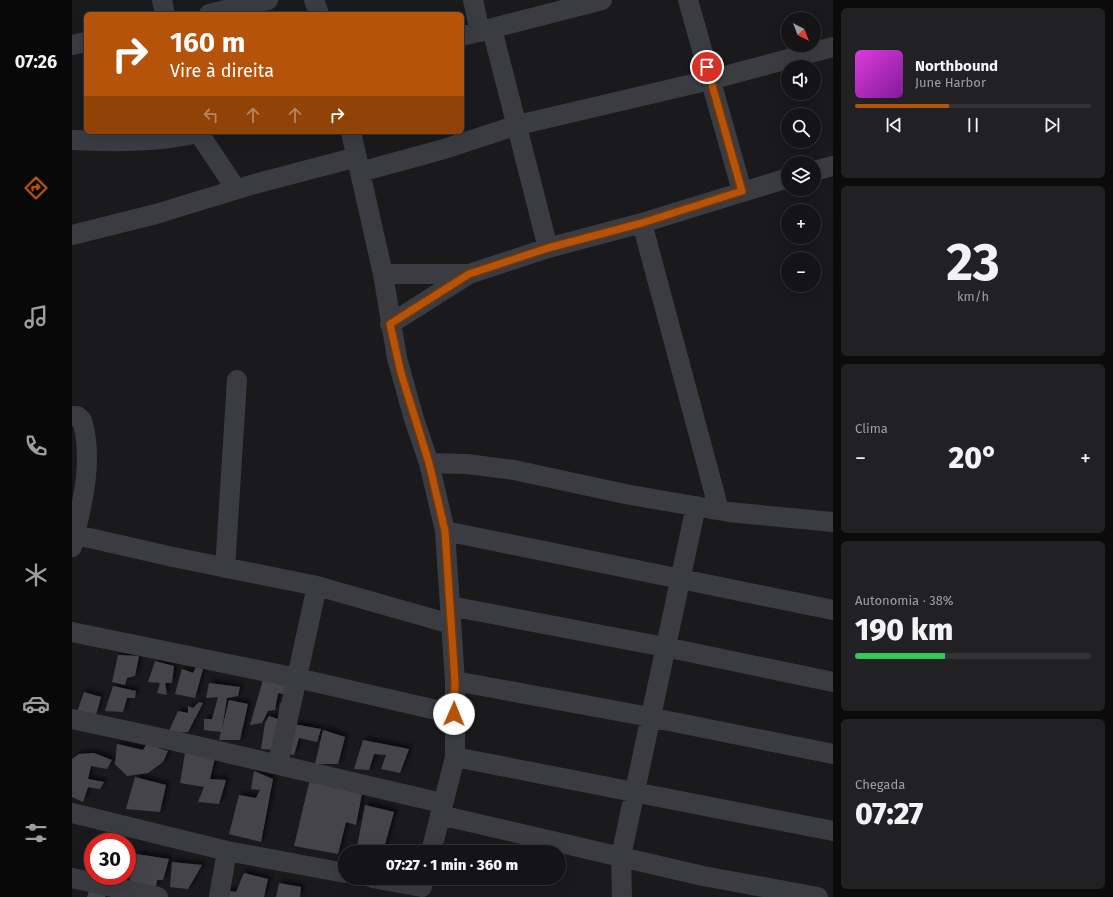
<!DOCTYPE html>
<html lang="pt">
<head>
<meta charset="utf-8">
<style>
  body { margin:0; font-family:"Fira Sans",sans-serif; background:#212123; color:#f1f3f6; height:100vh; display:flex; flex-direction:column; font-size:15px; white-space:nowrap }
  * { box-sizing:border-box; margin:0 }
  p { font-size:13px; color:#9d9ea1 }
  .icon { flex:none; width:22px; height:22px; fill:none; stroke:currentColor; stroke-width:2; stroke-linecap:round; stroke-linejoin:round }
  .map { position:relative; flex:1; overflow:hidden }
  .panel { display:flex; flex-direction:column; gap:8px; padding:8px; background:#0b0b0c; width:280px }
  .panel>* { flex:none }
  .guide { position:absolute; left:12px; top:12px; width:380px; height:122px; border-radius:6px; box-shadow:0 4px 16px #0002,0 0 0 1px #333335; background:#b45309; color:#fff; overflow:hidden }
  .needle { width:26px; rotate:138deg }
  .fabs { position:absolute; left:709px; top:12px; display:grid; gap:8px }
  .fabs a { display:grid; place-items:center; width:40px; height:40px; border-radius:50%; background:#141416; box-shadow:0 4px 16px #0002,0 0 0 1px #333335; font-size:20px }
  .speed { position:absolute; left:12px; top:833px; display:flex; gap:8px; font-size:20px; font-weight:700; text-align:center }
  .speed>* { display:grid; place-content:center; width:52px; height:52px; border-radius:50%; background:#141416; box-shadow:0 4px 16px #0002,0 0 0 1px #333335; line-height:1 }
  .speed .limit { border:6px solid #d22; background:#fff; color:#111 }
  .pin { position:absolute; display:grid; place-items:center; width:34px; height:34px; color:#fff; margin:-17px; border:2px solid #fff; border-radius:50%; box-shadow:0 1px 4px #0007 }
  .me { position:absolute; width:44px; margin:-22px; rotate:1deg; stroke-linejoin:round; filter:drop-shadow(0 0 3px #0008) }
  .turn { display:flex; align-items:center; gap:14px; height:84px; padding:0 20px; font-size:18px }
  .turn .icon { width:52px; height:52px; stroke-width:2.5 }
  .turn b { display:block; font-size:28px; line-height:34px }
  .lanes { display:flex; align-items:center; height:38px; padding:0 20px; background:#0003; justify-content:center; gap:20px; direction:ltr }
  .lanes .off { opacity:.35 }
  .big { font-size:30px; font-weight:800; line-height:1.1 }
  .panel .card { flex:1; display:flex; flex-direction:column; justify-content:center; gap:6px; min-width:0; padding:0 14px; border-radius:6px; background:#212123 }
  .panel .dial { align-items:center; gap:0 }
  .dial b { font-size:52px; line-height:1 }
  .song { display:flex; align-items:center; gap:12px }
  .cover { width:48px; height:48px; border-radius:6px; background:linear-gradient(135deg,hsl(300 70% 55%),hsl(290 70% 35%)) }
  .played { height:4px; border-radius:2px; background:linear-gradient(90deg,#b45309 40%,#333335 40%) }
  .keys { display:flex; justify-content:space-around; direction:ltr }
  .heat { display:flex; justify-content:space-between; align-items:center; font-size:22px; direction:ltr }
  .charge { height:6px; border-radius:3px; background:linear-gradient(90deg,#34c759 38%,#333335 0) }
  .trip { position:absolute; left:266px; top:845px; width:228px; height:40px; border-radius:20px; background:#141416; box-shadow:0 4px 16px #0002,0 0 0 1px #333335; font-weight:800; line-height:40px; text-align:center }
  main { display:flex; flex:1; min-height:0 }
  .tab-bar { display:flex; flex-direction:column; width:72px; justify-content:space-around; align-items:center; background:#080809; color:#9d9ea1 }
  .tab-bar .icon { width:28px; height:28px }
  .tab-bar .selected { color:#b45309 }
  .tab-bar b { font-size:18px; color:#f1f3f6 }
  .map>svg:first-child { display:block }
</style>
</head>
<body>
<main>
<nav class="tab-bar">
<b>07:26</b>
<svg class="icon selected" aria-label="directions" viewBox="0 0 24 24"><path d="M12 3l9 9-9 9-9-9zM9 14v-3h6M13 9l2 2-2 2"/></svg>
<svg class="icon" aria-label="music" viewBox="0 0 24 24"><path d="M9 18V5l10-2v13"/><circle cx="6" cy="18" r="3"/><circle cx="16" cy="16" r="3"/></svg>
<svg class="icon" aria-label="phone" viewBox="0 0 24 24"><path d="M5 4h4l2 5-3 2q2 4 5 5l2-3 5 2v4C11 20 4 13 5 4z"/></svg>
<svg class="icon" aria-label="climate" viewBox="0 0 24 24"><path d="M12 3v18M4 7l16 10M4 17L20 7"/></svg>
<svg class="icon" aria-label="car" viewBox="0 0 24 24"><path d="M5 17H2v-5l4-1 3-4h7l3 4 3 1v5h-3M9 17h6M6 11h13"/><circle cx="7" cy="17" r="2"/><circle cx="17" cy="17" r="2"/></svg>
<svg class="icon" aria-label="filters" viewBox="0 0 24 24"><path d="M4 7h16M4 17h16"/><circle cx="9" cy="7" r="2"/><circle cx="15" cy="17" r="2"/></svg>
</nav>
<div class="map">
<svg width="761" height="897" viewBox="0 0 761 897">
  <defs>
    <filter id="shadow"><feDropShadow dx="3.5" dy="-3.5" stdDeviation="2" flood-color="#0009"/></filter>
  </defs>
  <rect width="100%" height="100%" fill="#1a1a1d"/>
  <!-- building -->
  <path fill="#44454a" filter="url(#shadow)" d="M 46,655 L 67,656 L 63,676 L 55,678 L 53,685 L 40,682 Z
    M 83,661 L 102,666 L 100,683 L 93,683 L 95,695 L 85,693 L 88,683 L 76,682 Z
    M 124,667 L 131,669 L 123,698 L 103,694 L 110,669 L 121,673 Z
    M 192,676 L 215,682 L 211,694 L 206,693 L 203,710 L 196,711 L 190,723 L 178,725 Z
    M 137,683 L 168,687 L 166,696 L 155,698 L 150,729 L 157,700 L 176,704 L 168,740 L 147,740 L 149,732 L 132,730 L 132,719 L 140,719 L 146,697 L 134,698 Z
    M 41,686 L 64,691 L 63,698 L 55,698 L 51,712 L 33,711 Z
    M 12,692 L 29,697 L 24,715 L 5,712 Z
    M 127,702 L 131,703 L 116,732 L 96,733 L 106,711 L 116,713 L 116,706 L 121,708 Z
    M 208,703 L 216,706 L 206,750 L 189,749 L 193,723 L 197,716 L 206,719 Z
    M 221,724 L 249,729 L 245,742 L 227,738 L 222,755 L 212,753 Z
    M 251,730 L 273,737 L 266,764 L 243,764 Z
    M 78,739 L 85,741 L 86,748 L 96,751 L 91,762 L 76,773 L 55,776 L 43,764 L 45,744 L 71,750 Z
    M 291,740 L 337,749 L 328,773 L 309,769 L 314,755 L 302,754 L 297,770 L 282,769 Z
    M 22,753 L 40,760 L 35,769 L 19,766 L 16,779 L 32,782 L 28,789 L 16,787 L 11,802 L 0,797 L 0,759 L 7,754 Z
    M 113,753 L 143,758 L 138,779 L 154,780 L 147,804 L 126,802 L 132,787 L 108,783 Z
    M 182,771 L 201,779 L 189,842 L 157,834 L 167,795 L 184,798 L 188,790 L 179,789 Z
    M 63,777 L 94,785 L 88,812 L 54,809 Z
    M 238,779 L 291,788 L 284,825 L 274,822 L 266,854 L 222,846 Z
    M 293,805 L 322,812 L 311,852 L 284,852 Z
    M 20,851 L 21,851 L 21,873 L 17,872 Z
    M 55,851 L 60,852 L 55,867 Z
    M 64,854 L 97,859 L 91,880 L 85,880 L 84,887 L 57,883 Z
    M 100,862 L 130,865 L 116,889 L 98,887 Z
    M 172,873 L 196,879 L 192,897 L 151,897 L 153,890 L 164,892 Z
    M 207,883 L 229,887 L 228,897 L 204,897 Z
    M 18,888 L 35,892 L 33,897 L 15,897 Z"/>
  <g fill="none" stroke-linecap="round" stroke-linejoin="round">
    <!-- minor -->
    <path stroke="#3b3c42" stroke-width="20" d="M 90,0 L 93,14
      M 242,0 L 247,14
      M 401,0 L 408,32
      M 616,0 L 670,191
      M 137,14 L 196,0
      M 420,29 L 476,248
      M 390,36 L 530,0
      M 0,45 L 14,42
      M 126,132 L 164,189
      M 279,132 L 311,274 L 325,358 L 342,419 L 357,463 L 373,531 L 383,681 L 383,757 L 359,852
      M 0,140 C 39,142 91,143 128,132
      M 742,171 L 761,166
      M 288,172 L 372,149 L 446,125 L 638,80 L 761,47
      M 570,223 L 647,510
      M 0,235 L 84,214 L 179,185 L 285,157
      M 311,274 L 397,274
      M 318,324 L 397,274 L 476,248 L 570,223 L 716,178
      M 0,416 L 5,416 L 10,420 C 22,461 10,505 0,547
      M 357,463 L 395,464 L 442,470 L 553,494 L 657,512 L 761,522
      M 373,531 L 761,610
      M 0,534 L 101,557 L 245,586 L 379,624
      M 153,568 L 165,380
      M 378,606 L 593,647 L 761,682
      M 0,632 L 225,678 L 382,714
      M 383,681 L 567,715 L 761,754
      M 0,719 L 121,745 L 370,803
      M 383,757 L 761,831
      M 206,764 L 245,586
      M 0,813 L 155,851 L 273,873
      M 368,815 L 631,876 L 746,897
      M 0,878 L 86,897
      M 300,878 L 350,887
      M 147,897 L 155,851
      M 550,897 L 549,856 L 624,506"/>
  </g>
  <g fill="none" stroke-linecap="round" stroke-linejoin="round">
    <defs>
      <path id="route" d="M 382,714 L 383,682 L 373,531 L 357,463 L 329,373 L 318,324 L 397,274 L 476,248 L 570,223 L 670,191 L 635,67"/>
    </defs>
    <!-- route casing -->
    <use href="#route" stroke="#753606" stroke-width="10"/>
    <!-- route -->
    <use href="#route" stroke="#b45309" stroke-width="7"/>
  </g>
</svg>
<div class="fabs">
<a><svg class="needle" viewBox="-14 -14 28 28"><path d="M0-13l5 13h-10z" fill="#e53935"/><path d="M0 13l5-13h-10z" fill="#9d9ea1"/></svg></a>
<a><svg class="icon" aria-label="sound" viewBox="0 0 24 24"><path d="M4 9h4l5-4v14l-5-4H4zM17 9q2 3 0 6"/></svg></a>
<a><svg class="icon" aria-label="search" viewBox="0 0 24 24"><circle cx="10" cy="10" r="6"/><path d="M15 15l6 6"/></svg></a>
<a><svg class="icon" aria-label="layers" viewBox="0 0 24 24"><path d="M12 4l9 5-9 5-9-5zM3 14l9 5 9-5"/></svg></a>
<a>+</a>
<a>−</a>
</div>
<div class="speed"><div class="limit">30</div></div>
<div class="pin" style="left:635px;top:67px;background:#d93025"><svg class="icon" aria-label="arrive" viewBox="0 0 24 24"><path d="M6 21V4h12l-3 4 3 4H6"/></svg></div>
<svg class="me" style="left:382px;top:714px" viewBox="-20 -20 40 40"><circle r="19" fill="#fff"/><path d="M0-13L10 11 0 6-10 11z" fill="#b45309"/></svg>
<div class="trip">07:27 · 1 min · 360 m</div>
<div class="guide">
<div class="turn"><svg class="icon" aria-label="right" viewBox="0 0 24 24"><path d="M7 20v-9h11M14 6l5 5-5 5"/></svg><div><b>160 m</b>Vire à direita</div></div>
<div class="lanes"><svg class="icon off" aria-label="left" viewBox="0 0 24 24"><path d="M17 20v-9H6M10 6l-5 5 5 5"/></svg><svg class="icon off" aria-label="ahead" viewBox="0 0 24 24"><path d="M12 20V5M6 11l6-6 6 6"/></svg><svg class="icon off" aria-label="ahead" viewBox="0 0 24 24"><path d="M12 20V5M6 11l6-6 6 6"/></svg><svg class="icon" aria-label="right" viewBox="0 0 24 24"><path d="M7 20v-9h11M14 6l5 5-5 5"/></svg></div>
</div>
</div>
<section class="panel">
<div class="card">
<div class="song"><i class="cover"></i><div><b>Northbound</b><p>June Harbor</p></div></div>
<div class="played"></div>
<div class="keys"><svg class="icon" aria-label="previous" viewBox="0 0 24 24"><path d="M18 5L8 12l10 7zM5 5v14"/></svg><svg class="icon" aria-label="pause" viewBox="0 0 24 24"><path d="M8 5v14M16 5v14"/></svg><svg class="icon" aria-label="next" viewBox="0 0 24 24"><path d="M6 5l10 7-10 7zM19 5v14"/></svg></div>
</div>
<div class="card dial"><b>23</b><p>km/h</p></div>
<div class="card"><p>Clima</p>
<div class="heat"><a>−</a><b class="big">20°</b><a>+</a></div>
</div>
<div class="card"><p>Autonomia · 38%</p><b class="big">190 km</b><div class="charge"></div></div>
<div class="card"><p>Chegada</p><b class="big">07:27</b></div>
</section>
</main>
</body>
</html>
